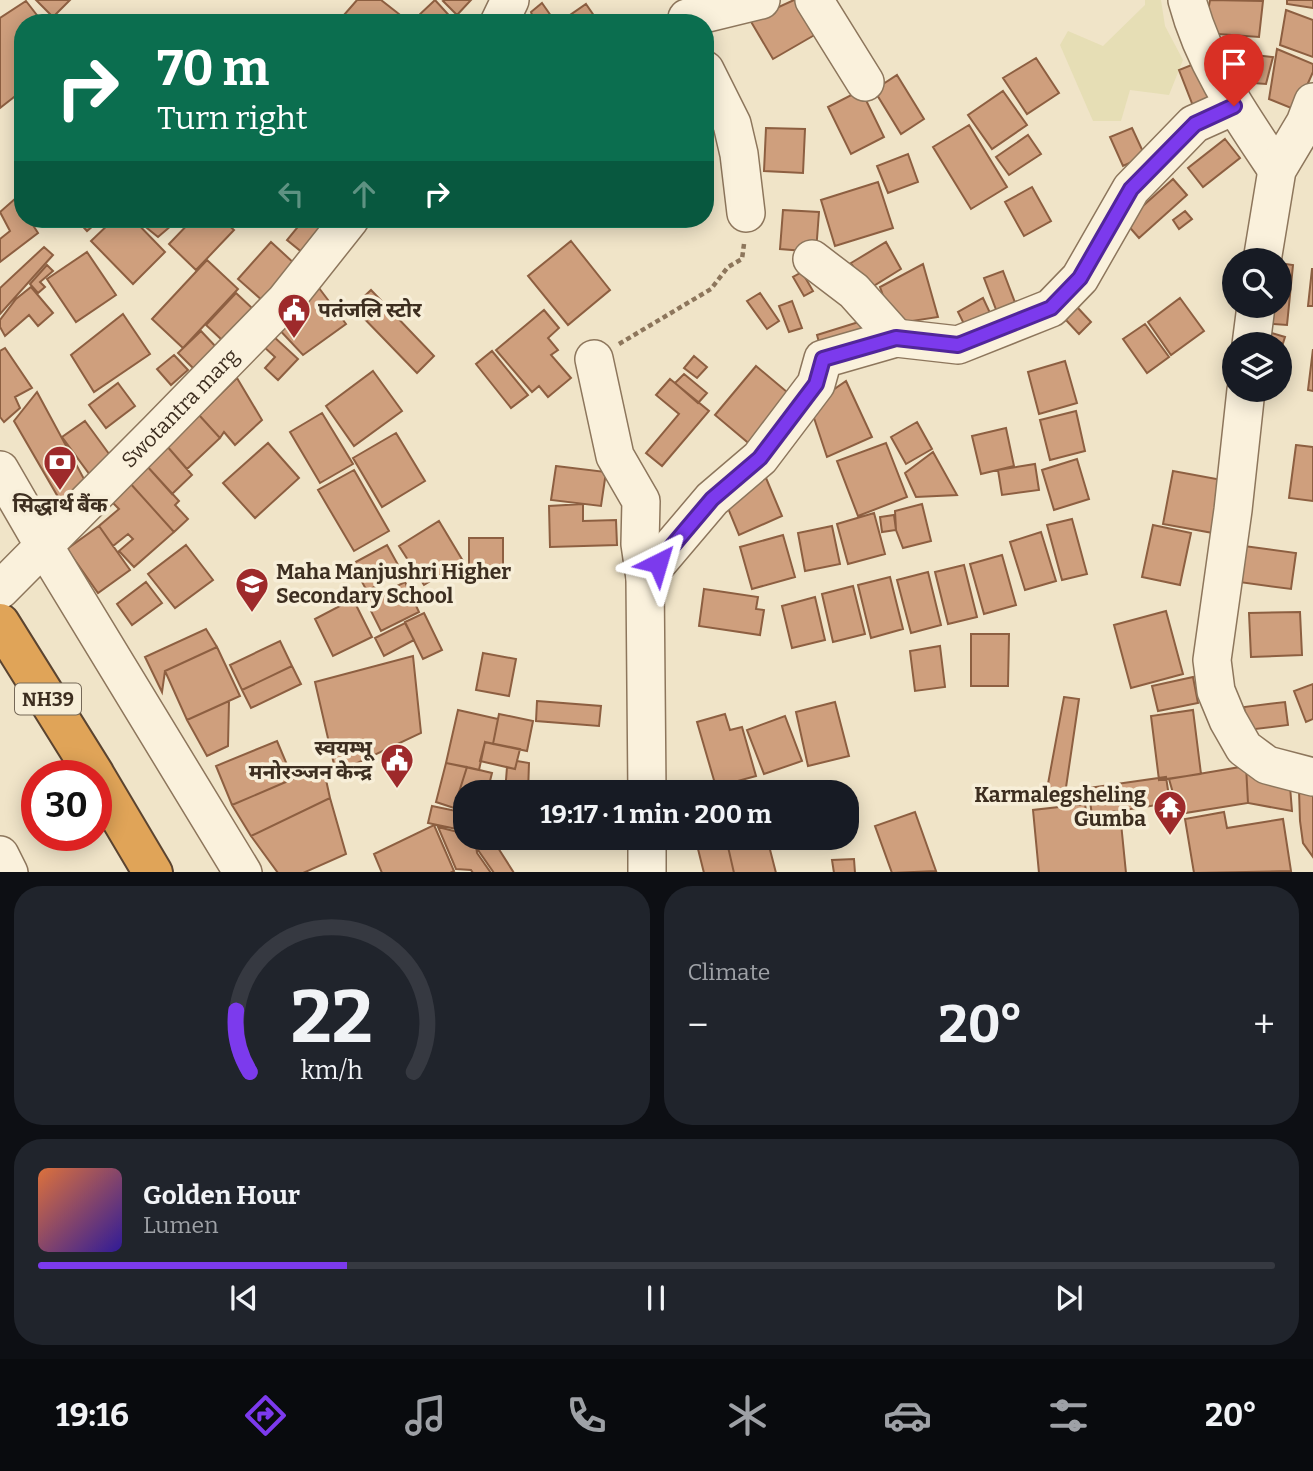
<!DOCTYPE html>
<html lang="en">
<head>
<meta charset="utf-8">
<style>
  body { margin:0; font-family:Bitter,"Noto Sans Devanagari",serif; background:#20242c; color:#f1f3f6; height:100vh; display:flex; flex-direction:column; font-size:26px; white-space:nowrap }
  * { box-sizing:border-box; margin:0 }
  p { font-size:23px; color:#9ea1a6 }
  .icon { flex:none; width:38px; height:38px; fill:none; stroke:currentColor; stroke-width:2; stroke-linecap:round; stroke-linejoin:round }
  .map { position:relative; height:872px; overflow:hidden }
  .panel { display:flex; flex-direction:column; gap:14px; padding:14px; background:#0d0f14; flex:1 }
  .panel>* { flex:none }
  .top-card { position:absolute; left:14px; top:14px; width:700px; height:214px; border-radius:28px; box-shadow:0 4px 18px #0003; background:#0b6e4f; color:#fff; overflow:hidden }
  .tools { position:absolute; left:1222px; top:248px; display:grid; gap:14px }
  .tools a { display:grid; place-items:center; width:70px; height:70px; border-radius:50%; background:#171b24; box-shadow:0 4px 18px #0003; font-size:35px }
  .speed { position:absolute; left:21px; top:760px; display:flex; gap:14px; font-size:35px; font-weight:700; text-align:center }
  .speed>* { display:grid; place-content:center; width:91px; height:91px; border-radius:50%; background:#171b24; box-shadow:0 4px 18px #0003; line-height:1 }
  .speed .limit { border:10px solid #d22; background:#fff; color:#111 }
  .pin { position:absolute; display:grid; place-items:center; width:60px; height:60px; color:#fff; margin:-72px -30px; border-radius:50% 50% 50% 0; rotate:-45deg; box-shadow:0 0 7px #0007 }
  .pin .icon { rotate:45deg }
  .me { position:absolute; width:77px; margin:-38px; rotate:40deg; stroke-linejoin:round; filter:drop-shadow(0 0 5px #0008) }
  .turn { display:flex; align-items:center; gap:24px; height:147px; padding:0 28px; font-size:32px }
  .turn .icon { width:91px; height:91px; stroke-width:2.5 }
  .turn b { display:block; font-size:49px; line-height:60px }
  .lanes { display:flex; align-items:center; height:66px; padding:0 28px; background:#0003; justify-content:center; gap:35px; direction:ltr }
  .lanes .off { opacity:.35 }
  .big { font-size:52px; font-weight:700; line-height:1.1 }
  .panel .tile { flex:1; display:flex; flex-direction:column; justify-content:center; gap:10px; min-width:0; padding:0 24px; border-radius:28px; background:#20242c }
  .panel .dial { align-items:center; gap:0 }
  .dial svg { height:182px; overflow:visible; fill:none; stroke:#363941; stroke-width:7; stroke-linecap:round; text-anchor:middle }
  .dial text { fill:#f1f3f6; stroke:none }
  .song { display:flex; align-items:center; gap:21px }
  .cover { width:84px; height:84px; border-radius:10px; background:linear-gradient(135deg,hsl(20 70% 55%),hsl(250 70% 35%)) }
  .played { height:7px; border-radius:4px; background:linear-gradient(90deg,#7c3aed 25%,#363941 25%) }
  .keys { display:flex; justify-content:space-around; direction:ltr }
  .heat { display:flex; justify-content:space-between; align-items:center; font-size:38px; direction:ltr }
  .panel .tiles { flex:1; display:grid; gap:14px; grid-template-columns:1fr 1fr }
  .tile:last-child { grid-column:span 2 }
  .trip { position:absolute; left:453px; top:780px; width:406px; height:70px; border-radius:28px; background:#171b24; box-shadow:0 4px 18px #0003; font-weight:700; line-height:70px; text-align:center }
  .tabs { display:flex; height:112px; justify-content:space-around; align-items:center; background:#090b0e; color:#9ea1a6 }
  .tabs .icon { width:49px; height:49px }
  .tabs .active { color:#7c3aed }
  .tabs b { font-size:32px; color:#f1f3f6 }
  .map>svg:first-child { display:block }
</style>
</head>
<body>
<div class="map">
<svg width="1313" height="873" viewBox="0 0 1313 873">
  <rect width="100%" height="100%" fill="#f0e4c8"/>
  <!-- farmland -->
  <path fill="#e6deb5" d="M 1145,0 L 1161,0 L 1165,26 L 1183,60 L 1169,95 L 1130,90 L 1121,121 L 1093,121 L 1060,45 L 1068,31 L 1103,46 L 1145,5 Z"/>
  <!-- building -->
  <path fill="#cf9f7d" stroke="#8d5f41" stroke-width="2" d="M 36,0 L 70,0 L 53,17 Z
    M 357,0 L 381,0 L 399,14 L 390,23 L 337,23 Z
    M 435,0 L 456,23 L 424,23 L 418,16 Z
    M 445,0 L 471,0 L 457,15 L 443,1 Z
    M 794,0 L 799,0 L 818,33 L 773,59 L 750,20 Z
    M 1210,0 L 1263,1 L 1259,37 L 1204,33 Z
    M 1287,0 L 1313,0 L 1313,8 L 1287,4 Z
    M 26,1 L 43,23 L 23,23 L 23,90 L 0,108 L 0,18 Z
    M 542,3 L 556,23 L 535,23 L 531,12 Z
    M 586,4 L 599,23 L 561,23 L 560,22 Z
    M 1286,10 L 1313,20 L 1313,57 L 1280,45 Z
    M 1277,49 L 1313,64 L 1313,72 L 1296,110 L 1269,99 Z
    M 1220,51 L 1273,57 L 1266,84 L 1226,81 Z
    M 1036,58 L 1059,93 L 1027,114 L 1003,78 Z
    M 1194,64 L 1211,105 L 1195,111 L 1179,70 Z
    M 897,75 L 924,119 L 901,134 L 874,90 Z
    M 861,90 L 884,137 L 851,154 L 828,107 Z
    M 1003,91 L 1027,125 L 992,149 L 968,115 Z
    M 969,125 L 1007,187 L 971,209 L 933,147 Z
    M 766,128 L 805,129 L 803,173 L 764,171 Z
    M 1132,128 L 1145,156 L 1123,166 L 1110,137 Z
    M 1028,135 L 1041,154 L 1009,175 L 996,157 Z
    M 1225,139 L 1240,158 L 1203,187 L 1188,168 Z
    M 908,154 L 918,182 L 888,193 L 877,166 Z
    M 1173,179 L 1187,195 L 1139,238 L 1125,222 Z
    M 878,182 L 893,228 L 835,246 L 821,200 Z
    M 1032,187 L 1051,221 L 1024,236 L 1005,202 Z
    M 16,198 L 23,208 L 23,219 L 29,219 L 38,233 L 0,262 L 0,239 L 10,231 L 0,212 Z
    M 783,210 L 819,212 L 816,252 L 780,249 Z
    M 1185,211 L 1192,219 L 1179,229 L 1173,220 Z
    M 76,219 L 101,219 L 87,231 Z
    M 114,219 L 133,219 L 165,252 L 133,284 L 91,241 Z
    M 145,219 L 179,219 L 158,237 L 142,224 Z
    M 193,219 L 222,219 L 234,230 L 196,270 L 169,244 Z
    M 285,219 L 330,219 L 303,253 L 287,240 L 297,228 Z
    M 571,241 L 610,290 L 568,325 L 528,276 Z
    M 271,242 L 296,265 L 263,301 L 238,279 Z
    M 886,242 L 901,269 L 867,290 L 851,263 Z
    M 44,247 L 53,255 L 0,314 L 0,288 Z
    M 87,252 L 116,295 L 76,322 L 47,279 Z
    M 207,260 L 238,289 L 183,348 L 152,319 Z
    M 1279,263 L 1293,265 L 1287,325 L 1262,323 L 1264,306 L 1279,306 Z
    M 923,264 L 938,317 L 893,324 L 880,287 Z
    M 47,265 L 53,271 L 40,282 L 45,287 L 38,293 L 30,284 Z
    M 1312,269 L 1313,269 L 1313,306 L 1308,306 Z
    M 1003,271 L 1019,313 L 1000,320 L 984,278 Z
    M 802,272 L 813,291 L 804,296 L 793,277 Z
    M 316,284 L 346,324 L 303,355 L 274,324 Z
    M 31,287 L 53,313 L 38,326 L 29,315 L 5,336 L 0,327 L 0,320 L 16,299 Z
    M 371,290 L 434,356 L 417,373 L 353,307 Z
    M 236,293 L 252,308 L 222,340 L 206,325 Z
    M 760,293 L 779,321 L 767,329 L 747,301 Z
    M 983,298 L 991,315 L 966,328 L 958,312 Z
    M 1180,298 L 1204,331 L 1171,355 L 1148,322 Z
    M 792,301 L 802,328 L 789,332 L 779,306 Z
    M 1077,307 L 1091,322 L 1079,334 L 1065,319 Z
    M 544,310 L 559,328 L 548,338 L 558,350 L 551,355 L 571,378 L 548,397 L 539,386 L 532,392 L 496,350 Z
    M 123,314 L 150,354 L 94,392 L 71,355 Z
    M 865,320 L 870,336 L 821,350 L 817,335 Z
    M 1145,324 L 1169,357 L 1147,373 L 1123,339 Z
    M 201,331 L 217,348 L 195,370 L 178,353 Z
    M 1265,331 L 1285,337 L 1279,356 L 1279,345 L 1261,345 Z
    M 273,336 L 298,359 L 278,380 L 265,368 L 275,357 L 263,346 Z
    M 5,348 L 32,388 L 15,397 L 20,408 L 4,422 L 0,417 L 0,351 Z
    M 1313,349 L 1313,391 L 1308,390 Z
    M 492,351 L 528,395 L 511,408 L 476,364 Z
    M 174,355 L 188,370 L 171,385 L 157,369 Z
    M 694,356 L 707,367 L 697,378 L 684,368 Z
    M 1065,361 L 1077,403 L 1039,414 L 1028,372 Z
    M 756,366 L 793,397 L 752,446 L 715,415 Z
    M 373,371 L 402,411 L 354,446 L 326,406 Z
    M 684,374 L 707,393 L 698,403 L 675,383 Z
    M 237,378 L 262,420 L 235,445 L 224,432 L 220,438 L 199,415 Z
    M 670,379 L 709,411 L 662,466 L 646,453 L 679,414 L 656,395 Z
    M 846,381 L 872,437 L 827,457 L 810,406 Z
    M 118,383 L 135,406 L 106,428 L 89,405 Z
    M 37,392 L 84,479 L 61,502 L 14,421 Z
    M 1076,411 L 1085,451 L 1050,460 L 1040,420 Z
    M 322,413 L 353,464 L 320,483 L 290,432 Z
    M 199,415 L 220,438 L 187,469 L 166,445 Z
    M 85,421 L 112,458 L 90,475 L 62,437 Z
    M 917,422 L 932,449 L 906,464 L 891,437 Z
    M 1006,428 L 1014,466 L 981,474 L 972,436 Z
    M 396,433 L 425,481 L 382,507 L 353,458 Z
    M 268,443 L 299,478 L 255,518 L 223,483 Z
    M 886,443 L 907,497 L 858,516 L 837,461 Z
    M 166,445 L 192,475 L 172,494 L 146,465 Z
    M 1296,445 L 1313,447 L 1313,501 L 1289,498 Z
    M 933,452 L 957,495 L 916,497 L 905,473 Z
    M 1077,459 L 1089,499 L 1054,510 L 1042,470 Z
    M 1035,464 L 1039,490 L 1002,495 L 998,470 Z
    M 146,465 L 179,501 L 175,505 L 188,519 L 174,532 L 129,482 Z
    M 556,466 L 606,472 L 601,506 L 551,500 Z
    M 354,470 L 389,531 L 354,551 L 318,490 Z
    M 1173,471 L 1222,480 L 1213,533 L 1163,524 Z
    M 766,478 L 782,516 L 739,535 L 723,496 Z
    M 129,482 L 174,532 L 134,567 L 119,551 L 133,539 L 128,534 L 113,546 L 99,526 L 119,509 L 109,499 Z
    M 583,504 L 583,521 L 616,520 L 617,545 L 550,547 L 549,506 Z
    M 922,504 L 931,541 L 903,548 L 896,530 L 895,511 Z
    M 874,513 L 885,554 L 848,564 L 837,524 Z
    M 894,515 L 896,530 L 882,532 L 880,517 Z
    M 1072,519 L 1087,574 L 1062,580 L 1047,525 Z
    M 439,521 L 463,561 L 424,585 L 399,546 Z
    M 1153,525 L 1191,533 L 1180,585 L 1142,577 Z
    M 99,526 L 130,570 L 98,593 L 67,549 Z
    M 832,526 L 840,564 L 805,571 L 798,533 Z
    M 1041,532 L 1056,581 L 1025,590 L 1010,542 Z
    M 783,535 L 795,577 L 752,589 L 740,547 Z
    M 469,538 L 503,538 L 503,573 L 469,573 Z
    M 186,545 L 213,580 L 175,608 L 148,574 Z
    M 387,545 L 402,572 L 367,591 L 352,564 Z
    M 1244,546 L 1296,553 L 1291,589 L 1239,582 Z
    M 1002,555 L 1016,605 L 984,614 L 970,564 Z
    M 964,565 L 977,617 L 948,624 L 935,572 Z
    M 928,572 L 941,625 L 911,633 L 897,580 Z
    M 890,577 L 903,629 L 871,638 L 858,585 Z
    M 146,582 L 162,603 L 132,625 L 117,604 Z
    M 405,582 L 419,612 L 381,631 L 366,601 Z
    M 853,586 L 865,634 L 833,642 L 822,594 Z
    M 704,589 L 758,597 L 756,609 L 764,610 L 760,635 L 699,626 Z
    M 815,597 L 825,640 L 792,648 L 782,606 Z
    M 353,599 L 372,637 L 333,656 L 315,619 Z
    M 1166,611 L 1183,674 L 1131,688 L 1114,625 Z
    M 1300,612 L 1302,655 L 1251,657 L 1249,613 Z
    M 424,613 L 442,650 L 423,659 L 405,622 Z
    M 405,623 L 414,640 L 384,656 L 375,638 Z
    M 206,629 L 217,647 L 165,671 L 162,692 L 145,657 Z
    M 971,634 L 1009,634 L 1008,686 L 971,686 Z
    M 280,641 L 292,666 L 242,690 L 230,665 Z
    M 940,646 L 945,687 L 915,691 L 910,651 Z
    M 217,647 L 240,696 L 187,720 L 165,671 Z
    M 483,653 L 516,659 L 509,696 L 476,690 Z
    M 413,656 L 421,733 L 336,773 L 315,682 Z
    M 292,666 L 301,684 L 251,708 L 242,690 Z
    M 1193,677 L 1198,703 L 1158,711 L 1152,686 Z
    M 1313,684 L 1313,719 L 1306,722 L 1294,691 Z
    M 1064,697 L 1079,699 L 1064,801 L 1045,800 Z
    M 229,701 L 228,746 L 207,756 L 187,720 Z
    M 537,701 L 601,706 L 599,726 L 536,721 Z
    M 835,702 L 849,756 L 808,766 L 796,712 Z
    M 1285,702 L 1288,725 L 1247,730 L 1244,707 Z
    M 458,710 L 498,719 L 493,744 L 485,742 L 479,770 L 446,763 Z
    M 1193,710 L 1201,774 L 1159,780 L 1151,716 Z
    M 499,714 L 533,721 L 527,751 L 493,744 Z
    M 725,714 L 730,730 L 742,727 L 756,776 L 716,787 L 697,722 Z
    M 785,716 L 802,761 L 764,774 L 747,730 Z
    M 277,741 L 293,779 L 232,805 L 216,766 Z
    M 485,742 L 520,749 L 515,769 L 480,761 Z
    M 517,761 L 529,763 L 528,793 L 505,793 L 507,767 L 515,769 Z
    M 446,763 L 467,767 L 454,808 L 436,802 Z
    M 323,766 L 330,798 L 251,836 L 232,805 Z
    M 1246,766 L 1248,803 L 1179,814 L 1169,779 Z
    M 1246,766 L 1289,774 L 1292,811 L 1248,803 Z
    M 467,767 L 492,773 L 487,793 L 466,793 L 466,811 L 454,808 Z
    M 1166,777 L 1170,803 L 1092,815 L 1088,788 Z
    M 1299,790 L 1313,793 L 1313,857 L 1303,843 L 1300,821 Z
    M 330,798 L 346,854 L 303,873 L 278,873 L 251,836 Z
    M 1085,804 L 1087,817 L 1120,813 L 1126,873 L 1039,873 L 1033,810 Z
    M 432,806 L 466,813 L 466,831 L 428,823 Z
    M 915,812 L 936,871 L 892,873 L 875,826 Z
    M 1224,812 L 1227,828 L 1283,819 L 1291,871 L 1194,873 L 1185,819 Z
    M 434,825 L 454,871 L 450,873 L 382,873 L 374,854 Z
    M 438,827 L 466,834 L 466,838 L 475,838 L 477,853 L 491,873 L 473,873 L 471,870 L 456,869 Z
    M 726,838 L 767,838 L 776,873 L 734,873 Z
    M 726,838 L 734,873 L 704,873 L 697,845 Z
    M 493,840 L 514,873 L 494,873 L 478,850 Z
    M 854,859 L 855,873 L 834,873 L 832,860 Z"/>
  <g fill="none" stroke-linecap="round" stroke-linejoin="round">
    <defs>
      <g id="minor">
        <path d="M 814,0 L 865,82"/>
        <path d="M 1187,0 C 1204,64 1240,115 1277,170"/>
        <path d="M 687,18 L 761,0"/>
        <path d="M 499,23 L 510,0"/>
        <path d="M 705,70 L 732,124 L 739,154 L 746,213"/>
        <path d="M 812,259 L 854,291 L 896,338"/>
        <path d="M 1262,261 L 1277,170 L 1305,123 L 1313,102"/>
        <path d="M 1251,345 L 1256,306"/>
        <path d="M 594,359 L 615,456 L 641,501 L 640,544 L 645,578 L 647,793"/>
        <path d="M 1246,390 L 1233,510 L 1212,660 L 1216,691 L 1228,720 L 1244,748 L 1267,765 L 1313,777"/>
        <path d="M 0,470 L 44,546 L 243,873"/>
        <path d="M 645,578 L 712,499 L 760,458 L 816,384 L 823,359 L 896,338 L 958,345 L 1051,308 L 1080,278 L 1131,189 L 1194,124 L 1234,106"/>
        <path id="s1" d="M 0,590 L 158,431 L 285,301 L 350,219"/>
        <path d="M 647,838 L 647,873"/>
        <path d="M 0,855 L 9,873"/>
      </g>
      <path id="highway" d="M 0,623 L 95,775
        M 96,777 L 153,873"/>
    </defs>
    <!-- minor casing -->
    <use href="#minor" stroke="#8d765c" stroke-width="40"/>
    <!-- highway casing -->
    <use href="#highway" stroke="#5b4430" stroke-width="42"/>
    <!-- path -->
    <path stroke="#8d765c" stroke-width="4.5" stroke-dasharray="5 3.5" stroke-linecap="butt" d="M 619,344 L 711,289 L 728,267 L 742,259 L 744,244"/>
    <!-- minor -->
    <use href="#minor" stroke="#faf1dc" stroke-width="37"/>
    <!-- highway -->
    <use href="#highway" stroke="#e0a458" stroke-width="38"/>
  </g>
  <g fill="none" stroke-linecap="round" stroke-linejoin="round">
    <defs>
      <path id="route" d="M 658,563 L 712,499 L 760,458 L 816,384 L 823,359 L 896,338 L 958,345 L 1051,308 L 1080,278 L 1131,189 L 1195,124 L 1234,106"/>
    </defs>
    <!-- route casing -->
    <use href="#route" stroke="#51269a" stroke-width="18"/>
    <!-- route -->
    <use href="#route" stroke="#7c3aed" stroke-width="12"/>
  </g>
  <!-- icons -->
  <defs>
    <symbol id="civic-pin" viewBox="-11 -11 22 30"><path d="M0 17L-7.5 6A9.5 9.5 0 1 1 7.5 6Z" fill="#9e2a2b" stroke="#f7eed8"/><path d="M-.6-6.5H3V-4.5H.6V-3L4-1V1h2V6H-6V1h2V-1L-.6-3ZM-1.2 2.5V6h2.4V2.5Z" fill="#fff"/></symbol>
    <symbol id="bank-pin" viewBox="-11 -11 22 30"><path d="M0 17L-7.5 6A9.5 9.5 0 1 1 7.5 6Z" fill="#9e2a2b" stroke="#f7eed8"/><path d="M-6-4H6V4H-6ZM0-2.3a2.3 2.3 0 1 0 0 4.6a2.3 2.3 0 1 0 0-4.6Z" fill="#fff"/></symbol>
    <symbol id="school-pin" viewBox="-11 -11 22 30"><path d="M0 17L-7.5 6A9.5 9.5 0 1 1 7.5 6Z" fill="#9e2a2b" stroke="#f7eed8"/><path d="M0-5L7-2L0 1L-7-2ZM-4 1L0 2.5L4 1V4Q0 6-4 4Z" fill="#fff"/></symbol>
    <symbol id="temple-pin" viewBox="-11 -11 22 30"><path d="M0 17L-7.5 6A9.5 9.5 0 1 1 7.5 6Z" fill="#9e2a2b" stroke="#f7eed8"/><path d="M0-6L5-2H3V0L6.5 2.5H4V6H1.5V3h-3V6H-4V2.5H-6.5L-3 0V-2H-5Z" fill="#fff"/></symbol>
  </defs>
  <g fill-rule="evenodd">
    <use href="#civic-pin" x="275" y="291" width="38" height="52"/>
    <use href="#bank-pin" x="41" y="443" width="38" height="52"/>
    <use href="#school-pin" x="233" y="565" width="38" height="52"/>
    <use href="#civic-pin" x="378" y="741" width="38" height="52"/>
    <use href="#temple-pin" x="1151" y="788" width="38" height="52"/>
  </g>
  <g text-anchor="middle" stroke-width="7" stroke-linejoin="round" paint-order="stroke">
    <!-- shield labels -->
    <rect fill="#f7eed8" stroke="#756857" stroke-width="2" x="15" y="683.5" width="66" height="31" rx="5"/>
    <g font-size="19" font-weight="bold" fill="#3d2e20">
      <text x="48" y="706">NH39</text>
    </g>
    <!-- poi labels -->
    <g font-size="21" font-weight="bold" fill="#3d2e20" stroke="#f7eed8" text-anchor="start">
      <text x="318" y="317">पतंजलि स्टोर</text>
      <text x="60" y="512" text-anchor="middle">सिद्धार्थ बैंक</text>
      <text x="276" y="579">Maha Manjushri Higher<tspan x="276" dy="24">Secondary School</tspan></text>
      <text x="372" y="755" text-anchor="end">स्वयम्भू<tspan x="372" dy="24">मनोरञ्जन केन्द्र</tspan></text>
      <text x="1146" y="802" text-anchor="end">Karmalegsheling<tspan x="1146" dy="24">Gumba</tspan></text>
    </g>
    <!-- street labels -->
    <g font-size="21" fill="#3d2e20" stroke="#f7eed8">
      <text dy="7" stroke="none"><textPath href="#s1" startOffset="256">Swotantra marg</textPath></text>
    </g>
  </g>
</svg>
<div class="tools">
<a><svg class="icon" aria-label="search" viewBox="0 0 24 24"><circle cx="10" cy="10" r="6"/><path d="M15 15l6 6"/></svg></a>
<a><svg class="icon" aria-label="layers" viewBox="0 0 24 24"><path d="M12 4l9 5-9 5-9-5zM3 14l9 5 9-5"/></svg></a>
</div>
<div class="speed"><div class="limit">30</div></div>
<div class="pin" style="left:1234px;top:106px;background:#d93025"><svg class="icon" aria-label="arrive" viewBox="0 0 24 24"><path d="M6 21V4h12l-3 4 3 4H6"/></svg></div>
<svg class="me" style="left:658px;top:563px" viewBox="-20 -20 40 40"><path d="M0-17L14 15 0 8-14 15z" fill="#7c3aed" stroke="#fff" stroke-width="4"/></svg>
<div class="trip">19:17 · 1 min · 200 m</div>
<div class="top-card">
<div class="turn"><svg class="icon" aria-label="right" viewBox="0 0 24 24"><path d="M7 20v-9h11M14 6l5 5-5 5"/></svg><div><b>70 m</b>Turn right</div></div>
<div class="lanes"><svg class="icon off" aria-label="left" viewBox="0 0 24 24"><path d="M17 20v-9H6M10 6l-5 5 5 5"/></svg><svg class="icon off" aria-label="ahead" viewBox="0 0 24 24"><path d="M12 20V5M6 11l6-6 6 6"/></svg><svg class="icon" aria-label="right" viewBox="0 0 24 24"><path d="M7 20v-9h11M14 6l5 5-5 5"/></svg></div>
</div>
</div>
<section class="panel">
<div class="tiles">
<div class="tile dial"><svg viewBox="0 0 100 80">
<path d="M14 69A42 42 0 1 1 86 69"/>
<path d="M14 69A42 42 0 0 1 8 42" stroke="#7c3aed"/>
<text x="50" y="56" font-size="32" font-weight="700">22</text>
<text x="50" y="72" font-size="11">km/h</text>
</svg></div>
<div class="tile"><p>Climate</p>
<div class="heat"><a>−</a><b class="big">20°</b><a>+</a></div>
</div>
<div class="tile">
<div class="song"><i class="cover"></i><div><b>Golden Hour</b><p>Lumen</p></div></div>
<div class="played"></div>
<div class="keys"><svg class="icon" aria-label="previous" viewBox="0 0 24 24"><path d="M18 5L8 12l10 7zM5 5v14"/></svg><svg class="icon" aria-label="pause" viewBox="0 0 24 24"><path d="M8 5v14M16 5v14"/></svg><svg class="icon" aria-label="next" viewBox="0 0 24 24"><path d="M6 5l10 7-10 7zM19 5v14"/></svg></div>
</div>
</div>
</section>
<nav class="tabs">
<b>19:16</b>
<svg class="icon active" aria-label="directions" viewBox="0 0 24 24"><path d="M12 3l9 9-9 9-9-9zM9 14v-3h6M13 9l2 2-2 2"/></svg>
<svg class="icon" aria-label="music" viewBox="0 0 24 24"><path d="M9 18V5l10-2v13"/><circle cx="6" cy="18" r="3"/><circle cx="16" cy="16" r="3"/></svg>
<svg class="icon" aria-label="phone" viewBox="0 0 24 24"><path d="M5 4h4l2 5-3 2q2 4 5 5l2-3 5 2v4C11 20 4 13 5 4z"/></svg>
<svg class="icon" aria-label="climate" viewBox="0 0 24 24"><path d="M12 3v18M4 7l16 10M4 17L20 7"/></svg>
<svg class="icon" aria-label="car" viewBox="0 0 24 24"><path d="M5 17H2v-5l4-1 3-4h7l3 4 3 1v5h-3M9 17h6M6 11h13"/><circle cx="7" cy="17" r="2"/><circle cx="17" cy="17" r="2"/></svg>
<svg class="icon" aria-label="filters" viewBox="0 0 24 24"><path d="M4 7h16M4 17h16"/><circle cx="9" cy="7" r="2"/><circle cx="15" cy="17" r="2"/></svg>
<b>20°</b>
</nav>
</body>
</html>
